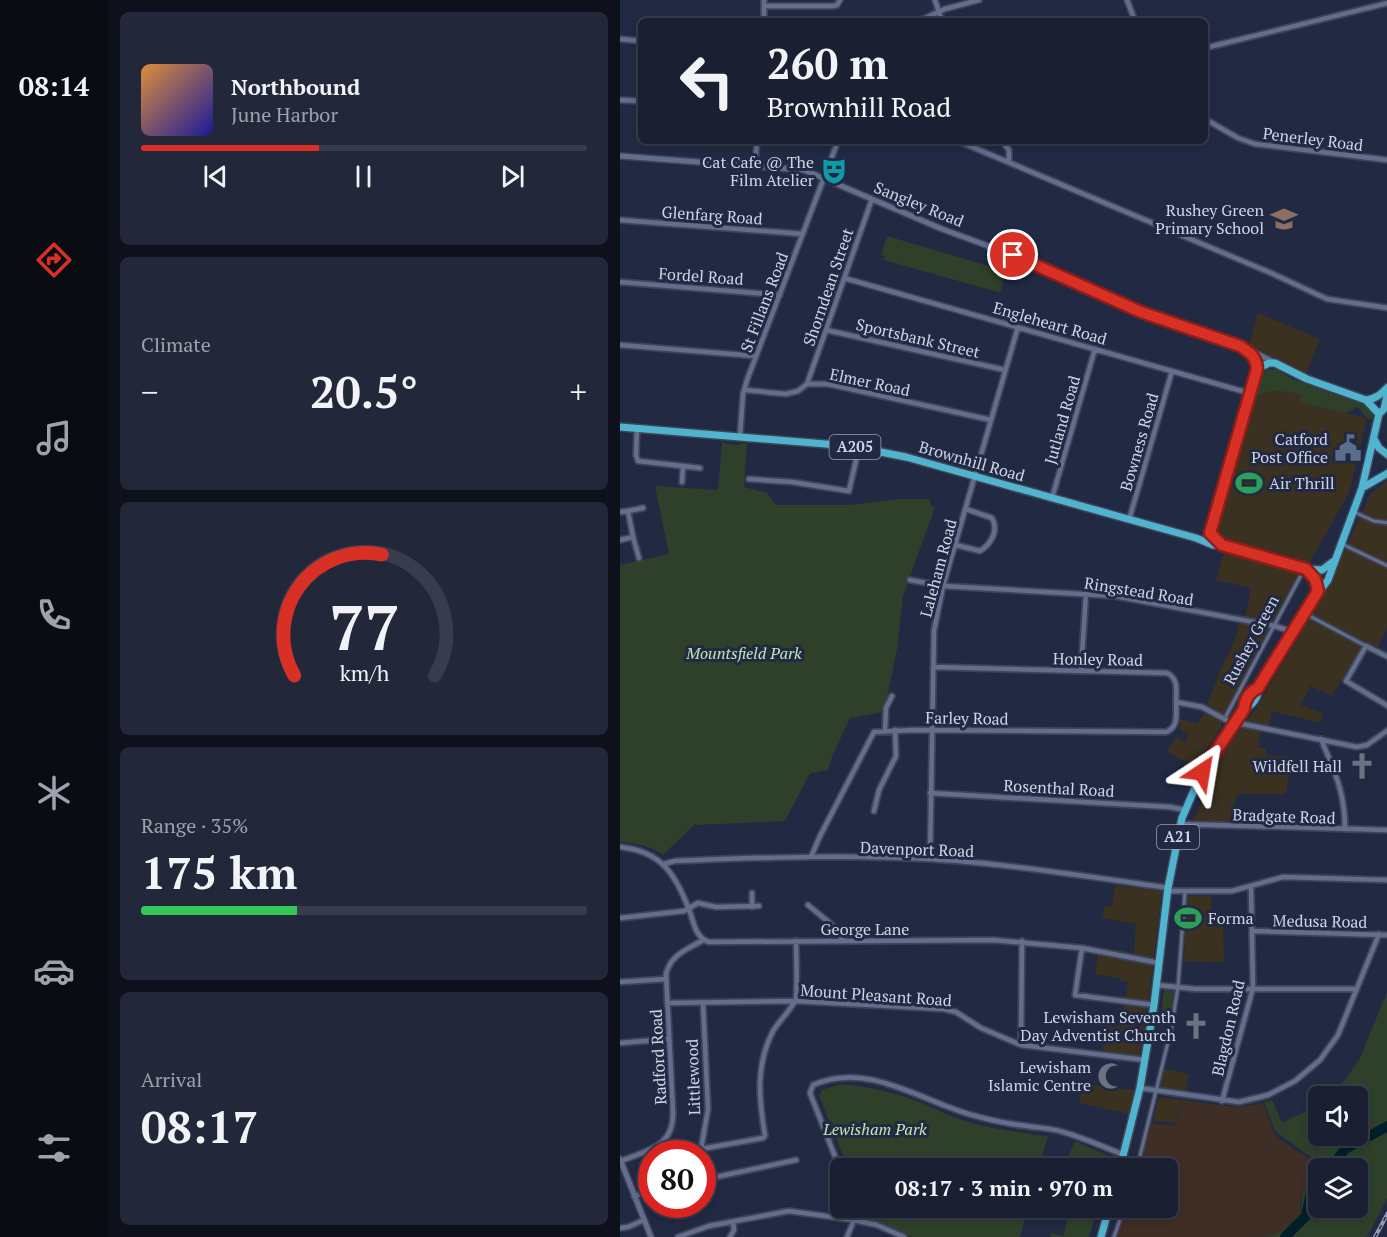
<!DOCTYPE html>
<html lang="en">
<head>
<meta charset="utf-8">
<style>
  body { margin:0; font-family:"PT Serif",serif; background:#23273a; color:#f1f3f6; height:100vh; display:flex; flex-direction:column; font-size:22px; white-space:nowrap }
  * { box-sizing:border-box; margin:0 }
  p { font-size:20px; color:#9fa2ac }
  .icon { flex:none; width:33px; height:33px; fill:none; stroke:currentColor; stroke-width:2; stroke-linecap:round; stroke-linejoin:round }
  .map { position:relative; flex:1; overflow:hidden }
  .details { display:flex; flex-direction:column; gap:12px; padding:12px; background:#0e111c; width:512px }
  .details>* { flex:none }
  .hud { position:absolute; left:18px; top:18px; width:570px; height:126px; border-radius:9px; box-shadow:0 3px 9px #0003,0 0 0 2px #383d4d; background:#1a1f32; color:#f1f3f6; overflow:hidden }
  .buttons { position:absolute; left:688px; top:1086px; display:grid; gap:12px }
  .buttons a { display:grid; place-items:center; width:60px; height:60px; border-radius:9px; background:#1a1f32; box-shadow:0 3px 9px #0003,0 0 0 2px #383d4d; font-size:30px }
  .speed { position:absolute; left:18px; top:1140px; display:flex; gap:12px; font-size:30px; font-weight:700; text-align:center }
  .speed>* { display:grid; place-content:center; width:78px; height:78px; border-radius:50%; background:#1a1f32; box-shadow:0 3px 9px #0003,0 0 0 2px #383d4d; line-height:1 }
  .speed .limit { border:9px solid #d22; background:#fff; color:#111 }
  .pin { position:absolute; display:grid; place-items:center; width:51px; height:51px; color:#fff; margin:-26px; border:3px solid #fff; border-radius:50%; box-shadow:0 2px 6px #0007 }
  .me { position:absolute; width:66px; margin:-33px; rotate:33deg; stroke-linejoin:round; filter:drop-shadow(0 0 4px #0008) }
  .turn { display:flex; align-items:center; gap:21px; height:126px; padding:0 30px; font-size:27px }
  .turn .icon { width:78px; height:78px; stroke-width:2.5 }
  .turn b { display:block; font-size:42px; line-height:51px }
  .big { font-size:45px; font-weight:700; line-height:1.1 }
  .details .widget { flex:1; display:flex; flex-direction:column; justify-content:center; gap:9px; min-width:0; padding:0 21px; border-radius:9px; background:#23273a }
  .details .dial { align-items:center; gap:0 }
  .dial svg { height:156px; overflow:visible; fill:none; stroke:#383d4d; stroke-width:7; stroke-linecap:round; text-anchor:middle }
  .dial text { fill:#f1f3f6; stroke:none }
  .song { display:flex; align-items:center; gap:18px }
  .cover { width:72px; height:72px; border-radius:9px; background:linear-gradient(135deg,hsl(30 70% 55%),hsl(240 70% 35%)) }
  .played { height:6px; border-radius:3px; background:linear-gradient(90deg,#d93025 40%,#383d4d 40%) }
  .keys { display:flex; justify-content:space-around; direction:ltr }
  .heat { display:flex; justify-content:space-between; align-items:center; font-size:33px; direction:ltr }
  .charge { height:9px; border-radius:4px; background:linear-gradient(90deg,#34c759 35%,#383d4d 0) }
  .trip { position:absolute; left:210px; top:1158px; width:348px; height:60px; border-radius:9px; background:#1a1f32; box-shadow:0 3px 9px #0003,0 0 0 2px #383d4d; font-weight:700; line-height:60px; text-align:center }
  main { display:flex; flex:1; min-height:0 }
  .tabs { display:flex; flex-direction:column; width:108px; justify-content:space-around; align-items:center; background:#0a0c14; color:#9fa2ac }
  .tabs .icon { width:42px; height:42px }
  .tabs .on { color:#d93025 }
  .tabs b { font-size:27px; color:#f1f3f6 }
  .map>svg:first-child { display:block }
</style>
</head>
<body>
<main>
<nav class="tabs">
<b>08:14</b>
<svg class="icon on" aria-label="directions" viewBox="0 0 24 24"><path d="M12 3l9 9-9 9-9-9zM9 14v-3h6M13 9l2 2-2 2"/></svg>
<svg class="icon" aria-label="music" viewBox="0 0 24 24"><path d="M9 18V5l10-2v13"/><circle cx="6" cy="18" r="3"/><circle cx="16" cy="16" r="3"/></svg>
<svg class="icon" aria-label="phone" viewBox="0 0 24 24"><path d="M5 4h4l2 5-3 2q2 4 5 5l2-3 5 2v4C11 20 4 13 5 4z"/></svg>
<svg class="icon" aria-label="climate" viewBox="0 0 24 24"><path d="M12 3v18M4 7l16 10M4 17L20 7"/></svg>
<svg class="icon" aria-label="car" viewBox="0 0 24 24"><path d="M5 17H2v-5l4-1 3-4h7l3 4 3 1v5h-3M9 17h6M6 11h13"/><circle cx="7" cy="17" r="2"/><circle cx="17" cy="17" r="2"/></svg>
<svg class="icon" aria-label="filters" viewBox="0 0 24 24"><path d="M4 7h16M4 17h16"/><circle cx="9" cy="7" r="2"/><circle cx="15" cy="17" r="2"/></svg>
</nav>
<section class="details">
<div class="widget">
<div class="song"><i class="cover"></i><div><b>Northbound</b><p>June Harbor</p></div></div>
<div class="played"></div>
<div class="keys"><svg class="icon" aria-label="previous" viewBox="0 0 24 24"><path d="M18 5L8 12l10 7zM5 5v14"/></svg><svg class="icon" aria-label="pause" viewBox="0 0 24 24"><path d="M8 5v14M16 5v14"/></svg><svg class="icon" aria-label="next" viewBox="0 0 24 24"><path d="M6 5l10 7-10 7zM19 5v14"/></svg></div>
</div>
<div class="widget"><p>Climate</p>
<div class="heat"><a>−</a><b class="big">20.5°</b><a>+</a></div>
</div>
<div class="widget dial"><svg viewBox="0 0 100 80">
<path d="M14 69A42 42 0 1 1 86 69"/>
<path d="M14 69A42 42 0 0 1 59 7" stroke="#d93025"/>
<text x="50" y="56" font-size="32" font-weight="700">77</text>
<text x="50" y="72" font-size="11">km/h</text>
</svg></div>
<div class="widget"><p>Range · 35%</p><b class="big">175 km</b><div class="charge"></div></div>
<div class="widget"><p>Arrival</p><b class="big">08:17</b></div>
</section>
<div class="map">
<svg width="768" height="1237" viewBox="0 0 768 1237">
  <rect width="100%" height="100%" fill="#222943"/>
  <!-- commercial -->
  <path fill="#3a3120" d="M 638,313 L 700,339 L 686,375 L 629,345 Z
    M 660,390 L 680,395 L 680,402 L 747,418 L 729,493 L 690,562 L 607,539 L 596,535 L 595,530 L 629,406 L 632,400 L 645,392 Z
    M 767,481 L 767,627 L 758,647 L 745,641 L 712,696 L 690,686 L 681,705 L 703,713 L 701,723 L 652,711 L 647,733 L 641,732 L 637,747 L 646,748 L 646,755 L 671,757 L 666,794 L 618,794 L 614,804 L 614,823 L 574,820 L 598,760 L 637,707 L 709,586 L 750,495 Z
    M 604,551 L 678,573 L 650,632 L 601,723 L 601,727 L 575,768 L 547,751 L 556,737 L 565,742 L 569,735 L 560,729 L 560,719 L 577,724 L 583,715 L 601,668 L 613,645 L 619,624 L 626,613 L 631,588 L 596,580 Z
    M 495,885 L 542,891 L 525,1027 L 520,1054 L 518,1056 L 482,1051 L 486,1026 L 494,1027 L 501,1023 L 508,982 L 500,980 L 500,978 L 475,974 L 479,947 L 514,953 L 516,924 L 482,918 L 484,906 L 492,907 Z
    M 591,895 L 592,920 L 603,920 L 604,962 L 564,961 L 566,896 Z
    M 544,1069 L 569,1074 L 565,1093 L 540,1087 Z
    M 463,1084 L 515,1090 L 510,1114 L 459,1103 Z
    M 539,1097 L 561,1100 L 556,1123 L 533,1121 Z"/>
  <!-- medical -->
  <path fill="#3f2e25" d="M 561,1100 L 618,1107 L 643,1103 L 655,1136 L 702,1168 L 699,1168 L 698,1173 L 688,1181 L 682,1194 L 680,1205 L 683,1222 L 651,1236 L 642,1237 L 495,1237 L 505,1208 L 548,1208 L 548,1168 L 519,1168 L 531,1123 L 556,1126 Z"/>
  <!-- green -->
  <path fill="#2e4029" d="M 267,236 L 385,271 L 381,291 L 378,292 L 264,260 L 265,256 L 261,255 Z
    M 649,369 L 658,370 L 672,379 L 749,406 L 754,413 L 752,420 L 747,418 L 738,407 L 726,413 L 679,402 L 680,395 C 662,390 648,387 632,400 L 640,375 Z
    M 102,442 L 114,445 L 127,443 L 124,487 L 147,493 L 156,505 L 229,505 L 281,499 L 310,499 L 311,506 L 315,507 L 283,596 L 277,649 L 264,712 L 230,718 L 213,754 L 208,770 L 191,773 L 189,775 L 165,821 L 74,825 L 43,855 C 31,846 16,843 0,842 L 0,565 L 49,554 L 35,486 L 98,490 Z
    M 544,990 L 555,991 L 550,1025 L 540,1024 Z
    M 767,992 L 767,1198 L 747,1237 L 643,1237 L 651,1236 L 683,1221 C 680,1201 680,1185 699,1173 L 699,1208 L 738,1208 L 738,1168 L 702,1168 L 703,1166 L 655,1131 L 644,1102 L 652,1100 L 662,1123 L 699,1105 L 699,1136 L 738,1136 L 738,1096 L 708,1096 L 726,1079 L 740,1058 Z
    M 220,1084 C 248,1086 276,1093 302,1103 C 316,1109 330,1116 345,1121 C 372,1129 400,1133 428,1136 L 419,1168 L 228,1168 L 199,1096 L 202,1090 Z
    M 455,1141 L 491,1157 L 488,1168 L 460,1168 L 462,1161 L 448,1157 Z
    M 239,1208 L 408,1208 L 400,1237 L 293,1237 L 241,1217 Z
    M 441,1208 L 477,1208 L 469,1237 L 430,1237 L 431,1233 L 444,1236 L 449,1210 Z"/>
  <g fill="none" stroke-linecap="round" stroke-linejoin="round">
    <!-- river -->
    <path stroke="#001f2a" stroke-width="10" d="M 711,1168 L 725,1149 L 768,1126
      M 665,1237 L 686,1216 L 692,1188 L 699,1182"/>
    <defs>
      <path id="pedestrian" d="M 734,512 L 754,521 L 768,523
        M 722,544 L 768,566
        M 684,613 L 746,646
        M 606,716 L 680,577
        M 517,1168 L 551,1030 L 558,987 L 565,892
        M 494,1237 L 504,1208"/>
      <path id="minor" d="M 315,0 L 322,21
        M 507,0 L 515,21
        M 144,6 L 213,6 L 217,5 L 220,0
        M 144,21 L 144,0
        M 299,21 L 325,9 L 359,0
        M 0,39 L 21,41
        M 585,48 L 768,3
        M 0,100 L 21,101
        M 585,119 L 618,138 L 635,144 L 768,160
        M 338,141 L 651,273 L 707,299 L 768,308
        M 382,141 L 389,150 L 389,162
        M 135,165 L 137,141
        M 0,220 L 183,234
        M 224,278 L 629,393
        M 0,282 L 160,295
        M 206,330 L 385,370
        M 0,345 L 136,356
        M 187,384 L 252,199
        M 125,390 L 166,394 L 178,391 L 187,384 L 208,384 L 371,420
        M 17,428 L 16,455 L 18,461 L 80,468
        M 120,436 L 123,394 L 127,380 L 218,141
        M 129,479 L 172,482 L 229,491 L 239,447
        M 62,482 L 63,466
        M 432,498 L 475,349
        M 8,511 L 23,508
        M 0,512 L 8,511 L 13,537 L 0,540
        M 509,520 L 552,371
        M 13,537 L 19,558
        M 336,545 L 360,551 C 371,544 379,531 372,518 L 346,509
        M 290,580 L 323,586 L 495,596 L 655,626 L 673,632
        M 768,657 L 746,646 L 726,681 L 768,706
        M 313,667 L 547,673 C 559,679 556,691 556,702 L 582,707 L 608,721 L 737,747 L 747,745 L 768,730
        M 461,671 L 466,593
        M 265,731 L 266,708 L 272,696
        M 701,739 C 715,773 725,792 725,829
        M 310,793 L 550,807 L 565,810
        M 254,811 L 259,790 L 276,756 L 275,730
        M 560,824 L 768,830
        M 0,847 C 42,851 56,875 70,912 C 74,924 76,938 89,942 L 374,940 L 462,948 L 539,963
        M 191,857 L 200,836 L 254,732 L 293,730 L 546,732 C 559,727 556,714 556,702
        M 310,859 L 314,631 L 323,586 L 398,327
        M 44,864 L 55,861 C 149,857 245,854 339,861 C 409,867 479,878 548,888
        M 548,891 L 612,891 L 663,877 L 768,880
        M 132,893 L 132,907
        M 188,905 L 211,924 L 224,941
        M 0,918 L 64,911 L 78,903 L 96,907 L 139,906
        M 633,931 L 768,935
        M 462,948 L 455,995 L 534,1005
        M 0,982 L 46,979
        M 536,985 L 576,989 L 737,989
        M 47,1003 L 176,1001 L 324,1009 L 336,1012 L 361,1028 L 401,1045 L 525,1060
        M 0,1043 L 49,1039
        M 401,1045 L 402,941
        M 520,1088 L 619,1102 L 648,1095 L 675,1081 L 700,1060 L 718,1035 L 759,934
        M 602,1101 L 633,988 L 631,887
        M 81,1149 L 88,1109 L 83,1003
        M 71,1154 L 81,1149 L 143,1138 L 145,1136 C 139,1099 135,1066 153,1031 C 160,1020 169,1012 175,1001 C 178,997 176,950 176,941
        M 1,1161 C 28,1150 54,1147 53,1112 L 46,974 C 51,954 67,950 83,940
        M 220,1169 L 190,1093 L 193,1085 C 248,1061 301,1101 352,1115 C 370,1120 388,1124 407,1126 C 418,1128 432,1128 443,1132 C 464,1138 484,1147 504,1155
        M 82,1180 L 176,1160
        M 14,1196 L 32,1191
        M 234,1208 L 234,1220 L 257,1225 L 284,1237
        M 0,1228 L 8,1227 L 24,1220
        M 58,1237 L 89,1226 L 169,1211 L 234,1220 L 227,1237
        M 110,1237 L 114,1230 L 113,1222"/>
      <path id="tertiary" d="M 0,156 L 184,170 L 322,229 L 393,255 L 521,312 L 632,351 L 655,363
        M 629,352 L 636,360 L 637,369
        M 0,1159 L 31,1237"/>
      <path id="trunk" d="M 746,400 C 756,399 761,394 768,387
        M 0,427 L 230,446 L 286,457 L 576,538 L 593,545 L 602,545 L 686,569 L 702,570 L 714,561
        M 754,439 L 759,448 L 768,455
        M 742,488 L 768,473
        M 602,545 L 589,533 L 637,369 L 649,363 L 655,363 L 687,379 L 746,400 L 759,414
        M 687,570 L 694,577 L 698,591
        M 624,709 C 625,699 630,692 638,688
        M 496,1168 L 497,1163 L 502,1160
        M 504,1168 L 505,1165 L 502,1160 L 520,1088 L 534,1005 L 548,888 L 562,818 L 582,772 L 624,709 C 632,706 639,697 638,688 L 684,613 L 708,580 L 742,488 L 759,414 L 764,409 L 768,391
        M 481,1237 L 489,1208"/>
    </defs>
    <!-- pedestrian casing -->
    <use href="#pedestrian" stroke="#3e445a" stroke-width="6"/>
    <!-- minor casing -->
    <use href="#minor" stroke="#3e445a" stroke-width="8"/>
    <!-- tertiary casing -->
    <use href="#tertiary" stroke="#3e445a" stroke-width="8"/>
    <!-- trunk casing -->
    <use href="#trunk" stroke="#3e445a" stroke-width="10"/>
    <!-- pedestrian -->
    <use href="#pedestrian" stroke="#636d8c" stroke-width="3"/>
    <!-- minor -->
    <use href="#minor" stroke="#636d8c" stroke-width="4.5"/>
    <!-- tertiary -->
    <use href="#tertiary" stroke="#636d8c" stroke-width="5"/>
    <!-- trunk -->
    <use href="#trunk" stroke="#50b4cf" stroke-width="7"/>
    <defs>
      <path id="rail" d="M 755,1237 L 768,1213"/>
    </defs>
    <!-- rail casing -->
    <use href="#rail" stroke="#969cb1" stroke-width="4"/>
    <!-- rail -->
    <use href="#rail" stroke="#222943" stroke-width="1.5" stroke-dasharray="4.5" stroke-linecap="butt"/>
  </g>
  <g fill="none" stroke-linecap="round" stroke-linejoin="round">
    <defs>
      <path id="route" d="M 393,255 L 521,312 L 620,346 C 630,353 636,356 637,369 L 590,533 L 602,545 L 686,569 L 695,579 L 698,591 L 638,688 C 629,692 625,699 624,709 L 582,772"/>
    </defs>
    <!-- route casing -->
    <use href="#route" stroke="#8d1f18" stroke-width="15"/>
    <!-- route -->
    <use href="#route" stroke="#d93025" stroke-width="10"/>
  </g>
  <!-- icons -->
  <defs>
    <symbol id="theatre-bare" viewBox="-9 -9 18 18"><path d="M-5-5.5Q0-4 5-5.5V0Q5 5 0 6Q-5 5-5 0ZM-3.3-2.5H-1v1.5H-3.3ZM1-2.5H3.3v1.5H1ZM-2.8 1Q0 5.5 2.8 1Z" fill="#0f9aa8" stroke="#222943" stroke-width="2.5" paint-order="stroke"/></symbol>
    <symbol id="school-bare" viewBox="-9 -9 18 18"><path d="M0-5L7-2L0 1L-7-2ZM-4 1L0 2.5L4 1V4Q0 6-4 4Z" fill="#8d6e63" stroke="#222943" stroke-width="2.5" paint-order="stroke"/></symbol>
    <symbol id="civic-bare" viewBox="-9 -9 18 18"><path d="M-.6-6.5H3V-4.5H.6V-3L4-1V1h2V6H-6V1h2V-1L-.6-3ZM-1.2 2.5V6h2.4V2.5Z" fill="#5c6f8a" stroke="#222943" stroke-width="2.5" paint-order="stroke"/></symbol>
    <symbol id="stadium-bare" viewBox="-9 -9 18 18"><path d="M0-5a6.5 5 0 1 0 0 10a6.5 5 0 1 0 0-10ZM-3.5-1.8h7v3.6h-7Z" fill="#2e9e5b" stroke="#222943" stroke-width="2.5" paint-order="stroke"/></symbol>
    <symbol id="church-bare" viewBox="-9 -9 18 18"><path d="M-1.2-6h2.4v3.5h3.3v2.4h-3.3V6h-2.4V-.1h-3.3v-2.4h3.3Z" fill="#6b7280" stroke="#222943" stroke-width="2.5" paint-order="stroke"/></symbol>
    <symbol id="mosque-bare" viewBox="-9 -9 18 18"><path d="M3.5-4.9A6 6 0 1 0 3.5 4.9A5 5 0 1 1 3.5-4.9Z" fill="#6b7280" stroke="#222943" stroke-width="2.5" paint-order="stroke"/></symbol>
  </defs>
  <g fill-rule="evenodd">
    <use href="#theatre-bare" x="195" y="152" width="38" height="38"/>
    <use href="#school-bare" x="645" y="200" width="38" height="38"/>
    <use href="#civic-bare" x="709" y="429" width="38" height="38"/>
    <use href="#stadium-bare" x="610" y="464" width="38" height="38"/>
    <use href="#church-bare" x="723" y="747" width="38" height="38"/>
    <use href="#stadium-bare" x="549" y="899" width="38" height="38"/>
    <use href="#church-bare" x="557" y="1007" width="38" height="38"/>
    <use href="#mosque-bare" x="472" y="1057" width="38" height="38"/>
  </g>
  <g text-anchor="middle" stroke-width="6" stroke-linejoin="round" paint-order="stroke">
    <!-- shield labels -->
    <g fill="#222943" stroke="#9ba1b6" stroke-width="1.5">
      <rect x="209.5" y="435" width="51" height="24" rx="4.5"/>
      <rect x="537" y="825" width="42" height="24" rx="4.5"/>
    </g>
    <g font-size="15" font-weight="bold" fill="#cfd5e7">
      <text x="235" y="452">A205</text>
      <text x="558" y="842">A21</text>
    </g>
    <!-- street labels -->
    <g font-size="16" fill="#cfd5e7" stroke="#222943">
      <text transform="translate(693 139) rotate(7)" y="6">Penerley Road</text>
      <text transform="translate(299 204) rotate(22)" y="6">Sangley Road</text>
      <text transform="translate(92 215) rotate(4)" y="6">Glenfarg Road</text>
      <text transform="translate(81 276) rotate(4)" y="6">Fordel Road</text>
      <text transform="translate(208 287) rotate(-71)" y="6">Shorndean Street</text>
      <text transform="translate(144 302) rotate(-69)" y="6">St Fillans Road</text>
      <text transform="translate(430 323) rotate(16)" y="6">Engleheart Road</text>
      <text transform="translate(298 338) rotate(13)" y="6">Sportsbank Street</text>
      <text transform="translate(250 382) rotate(12)" y="6">Elmer Road</text>
      <text transform="translate(442 420) rotate(-74)" y="6">Jutland Road</text>
      <text transform="translate(519 442) rotate(-74)" y="6">Bowness Road</text>
      <text transform="translate(352 461) rotate(16)" y="6">Brownhill Road</text>
      <text transform="translate(318 568) rotate(-75)" y="6">Laleham Road</text>
      <text transform="translate(519 591) rotate(9)" y="6">Ringstead Road</text>
      <text transform="translate(631 640) rotate(-62)" y="6">Rushey Green</text>
      <text transform="translate(478 659) rotate(1)" y="6">Honley Road</text>
      <text transform="translate(347 718) rotate(1)" y="6">Farley Road</text>
      <text transform="translate(439 788) rotate(3)" y="6">Rosenthal Road</text>
      <text transform="translate(664 816) rotate(2)" y="6">Bradgate Road</text>
      <text transform="translate(297 849) rotate(2)" y="6">Davenport Road</text>
      <text transform="translate(700 921) rotate(1)" y="6">Medusa Road</text>
      <text x="245" y="935">George Lane</text>
      <text transform="translate(256 995) rotate(4)" y="6">Mount Pleasant Road</text>
      <text transform="translate(608 1028) rotate(-77)" y="6">Blagdon Road</text>
      <text transform="translate(38 1057) rotate(-93)" y="6">Radford Road</text>
      <text transform="translate(73 1077) rotate(-92)" y="6">Littlewood</text>
    </g>
    <!-- poi labels -->
    <g font-size="16" fill="#cfd5e7" stroke="#222943" text-anchor="end">
      <text x="194" y="168">Cat Cafe @ The<tspan x="194" dy="18">Film Atelier</tspan></text>
      <text x="644" y="216">Rushey Green<tspan x="644" dy="18">Primary School</tspan></text>
      <text x="708" y="445">Catford<tspan x="708" dy="18">Post Office</tspan></text>
      <text x="649" y="489" text-anchor="start">Air Thrill</text>
      <text x="722" y="772">Wildfell Hall</text>
      <text x="588" y="924" text-anchor="start">Forma</text>
      <text x="556" y="1023">Lewisham Seventh<tspan x="556" dy="18">Day Adventist Church</tspan></text>
      <text x="471" y="1073">Lewisham<tspan x="471" dy="18">Islamic Centre</tspan></text>
    </g>
    <!-- park labels -->
    <g font-size="16" font-style="italic" fill="#bfe8b2" stroke="#222943">
      <text x="124" y="659">Mountsfield Park</text>
      <text x="255" y="1135">Lewisham Park</text>
    </g>
  </g>
</svg>
<div class="buttons">
<a><svg class="icon" aria-label="sound" viewBox="0 0 24 24"><path d="M4 9h4l5-4v14l-5-4H4zM17 9q2 3 0 6"/></svg></a>
<a><svg class="icon" aria-label="layers" viewBox="0 0 24 24"><path d="M12 4l9 5-9 5-9-5zM3 14l9 5 9-5"/></svg></a>
</div>
<div class="speed"><div class="limit">80</div></div>
<div class="pin" style="left:393px;top:255px;background:#d93025"><svg class="icon" aria-label="arrive" viewBox="0 0 24 24"><path d="M6 21V4h12l-3 4 3 4H6"/></svg></div>
<svg class="me" style="left:582px;top:772px" viewBox="-20 -20 40 40"><path d="M0-17L14 15 0 8-14 15z" fill="#d93025" stroke="#fff" stroke-width="4"/></svg>
<div class="trip">08:17 · 3 min · 970 m</div>
<div class="hud">
<div class="turn"><svg class="icon" aria-label="left" viewBox="0 0 24 24"><path d="M17 20v-9H6M10 6l-5 5 5 5"/></svg><div><b>260 m</b>Brownhill Road</div></div>
</div>
</div>
</main>
</body>
</html>
